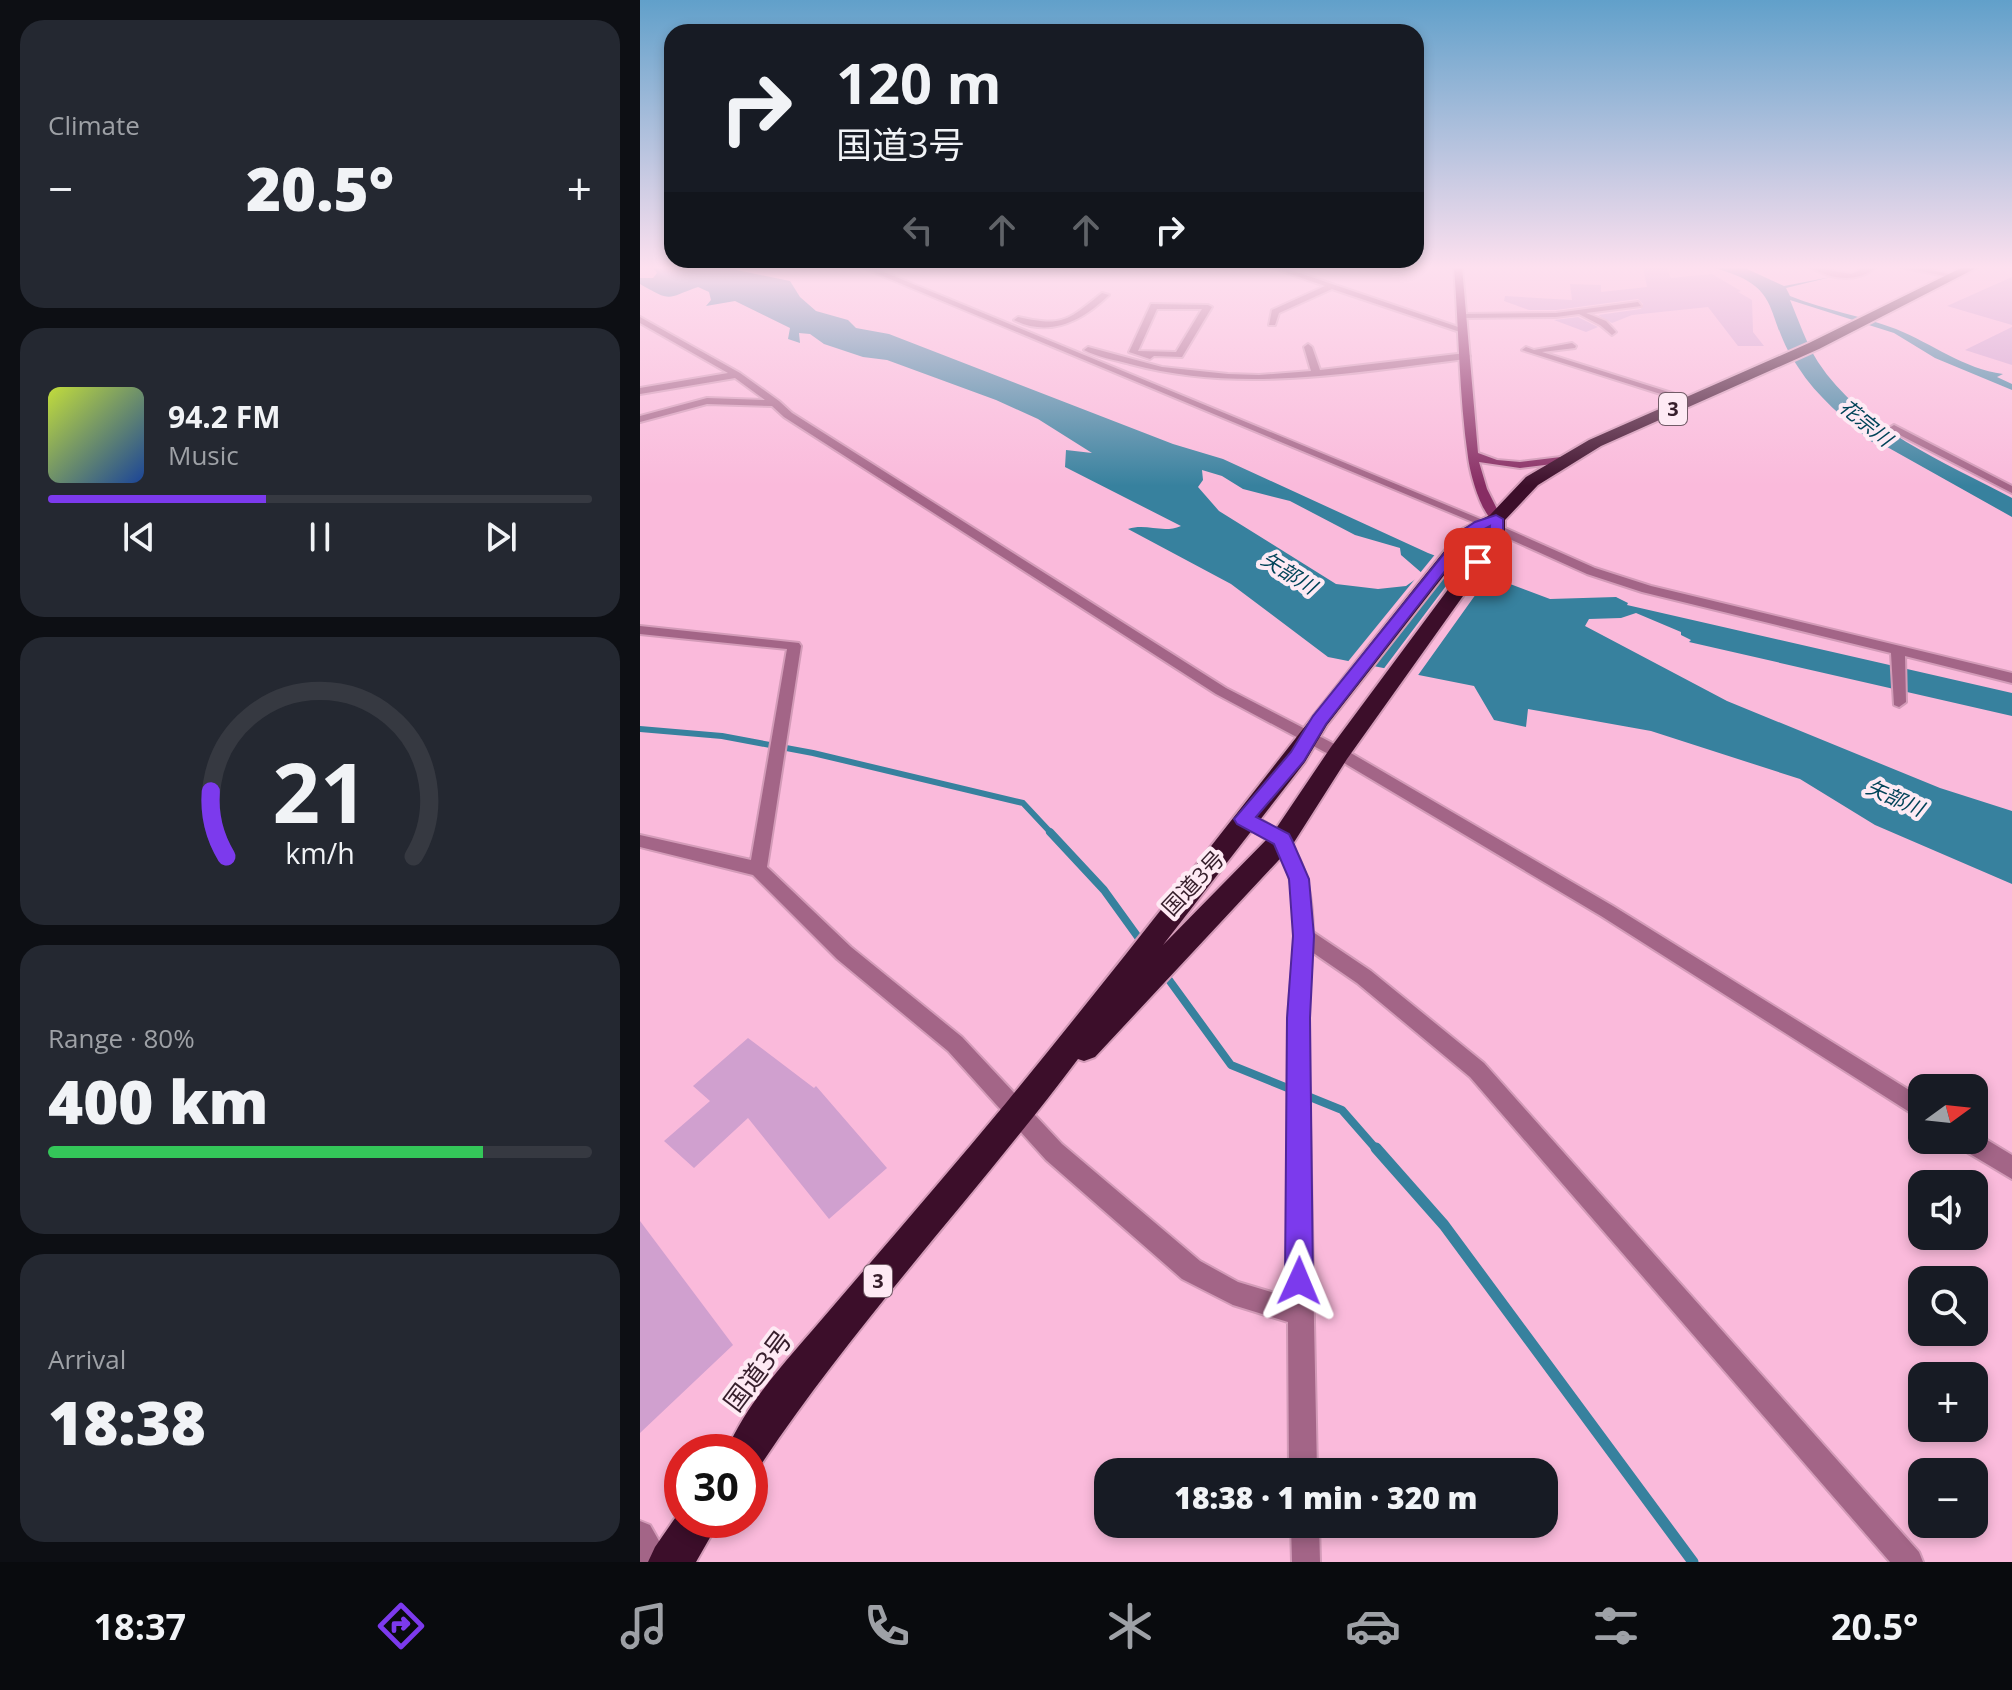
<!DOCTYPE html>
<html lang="en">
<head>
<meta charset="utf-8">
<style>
  body { margin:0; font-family:"Open Sans","Noto Sans JP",sans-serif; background:#242831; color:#f1f3f6; height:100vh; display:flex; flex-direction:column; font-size:30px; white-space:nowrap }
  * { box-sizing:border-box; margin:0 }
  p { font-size:26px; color:#9ea1a6 }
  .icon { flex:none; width:44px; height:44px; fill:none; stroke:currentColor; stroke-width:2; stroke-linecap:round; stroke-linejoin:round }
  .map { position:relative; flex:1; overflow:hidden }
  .panel { display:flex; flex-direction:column; gap:20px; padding:20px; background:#0d0f14; width:640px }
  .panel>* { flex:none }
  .banner { position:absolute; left:24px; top:24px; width:760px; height:244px; border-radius:24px; box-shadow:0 4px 12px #0003; background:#171b24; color:#f1f3f6; overflow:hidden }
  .needle { width:52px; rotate:75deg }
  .buttons { position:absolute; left:1268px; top:1074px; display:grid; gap:16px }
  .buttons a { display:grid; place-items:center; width:80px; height:80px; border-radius:16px; background:#171b24; box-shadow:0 4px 12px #0003; font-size:40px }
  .speed { position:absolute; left:24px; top:1434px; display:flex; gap:16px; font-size:40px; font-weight:700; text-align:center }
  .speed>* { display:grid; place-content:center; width:104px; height:104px; border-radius:50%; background:#171b24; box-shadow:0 4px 12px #0003; line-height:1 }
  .speed .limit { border:12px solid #d22; background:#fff; color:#111 }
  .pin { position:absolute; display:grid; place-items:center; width:68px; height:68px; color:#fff; margin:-34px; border-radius:16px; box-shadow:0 4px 12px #0006 }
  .me { position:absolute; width:88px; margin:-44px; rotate:1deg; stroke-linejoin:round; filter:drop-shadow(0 0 6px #0008) }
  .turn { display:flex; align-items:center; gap:28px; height:168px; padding:0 40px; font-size:36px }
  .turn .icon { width:104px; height:104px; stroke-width:2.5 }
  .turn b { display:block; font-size:56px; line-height:68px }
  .lanes { display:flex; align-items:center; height:76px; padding:0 40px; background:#0003; justify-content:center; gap:40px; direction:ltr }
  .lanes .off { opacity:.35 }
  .big { font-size:60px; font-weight:800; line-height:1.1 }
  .panel .tile { flex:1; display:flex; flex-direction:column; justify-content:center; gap:12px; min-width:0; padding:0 28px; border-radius:24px; background:#242831 }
  .panel .dial { align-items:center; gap:0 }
  .dial svg { height:208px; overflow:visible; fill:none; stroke:#363941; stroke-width:7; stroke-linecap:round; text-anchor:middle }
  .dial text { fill:#f1f3f6; stroke:none }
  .song { display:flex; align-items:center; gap:24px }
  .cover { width:96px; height:96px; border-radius:12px; background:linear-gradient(135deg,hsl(70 70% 55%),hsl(220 70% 35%)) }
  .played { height:8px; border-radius:4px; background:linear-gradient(90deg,#7c3aed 40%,#363941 40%) }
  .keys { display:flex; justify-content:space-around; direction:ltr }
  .heat { display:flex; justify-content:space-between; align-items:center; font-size:44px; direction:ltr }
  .charge { height:12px; border-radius:6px; background:linear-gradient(90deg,#34c759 80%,#363941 0) }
  .trip { position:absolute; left:454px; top:1458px; width:464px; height:80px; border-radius:24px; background:#171b24; box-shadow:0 4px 12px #0003; font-weight:800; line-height:80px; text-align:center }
  .menu { display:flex; height:128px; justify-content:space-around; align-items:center; background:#090b0e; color:#9ea1a6 }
  .menu .icon { width:56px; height:56px }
  .menu .on { color:#7c3aed }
  .menu b { font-size:36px; color:#f1f3f6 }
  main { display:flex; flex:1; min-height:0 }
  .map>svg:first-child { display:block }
</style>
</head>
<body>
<main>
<section class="panel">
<div class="tile"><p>Climate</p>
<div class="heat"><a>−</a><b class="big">20.5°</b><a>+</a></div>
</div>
<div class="tile">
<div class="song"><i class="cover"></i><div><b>94.2 FM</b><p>Music</p></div></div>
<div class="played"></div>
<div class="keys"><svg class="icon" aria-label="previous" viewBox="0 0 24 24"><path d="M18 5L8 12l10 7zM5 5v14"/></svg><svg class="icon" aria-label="pause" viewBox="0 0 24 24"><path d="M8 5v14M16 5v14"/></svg><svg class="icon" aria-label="next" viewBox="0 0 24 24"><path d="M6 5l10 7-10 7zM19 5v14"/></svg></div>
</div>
<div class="tile dial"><svg viewBox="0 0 100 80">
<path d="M14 69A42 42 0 1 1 86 69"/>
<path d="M14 69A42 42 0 0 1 8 44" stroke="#7c3aed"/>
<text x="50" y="56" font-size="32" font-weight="700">21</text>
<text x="50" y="72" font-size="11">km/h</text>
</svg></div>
<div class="tile"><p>Range · 80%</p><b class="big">400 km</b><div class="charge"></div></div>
<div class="tile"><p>Arrival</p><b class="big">18:38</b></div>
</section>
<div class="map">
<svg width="1372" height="1562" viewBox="0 0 1372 1562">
  <rect width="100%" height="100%" fill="#fabadb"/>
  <!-- water -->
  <path fill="#37819e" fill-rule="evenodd" d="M 12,267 L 82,267 L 150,281 L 160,297 L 176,311 L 208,320 L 216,328 L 249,334 L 533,444 L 583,459 L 788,553 L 910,599 L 976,597 L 988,603 L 987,605 L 1372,693 L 1372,716 L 1049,642 L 1051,640 L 1041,635 L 1041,632 L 996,613 L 981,618 L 949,619 L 945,626 L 1087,701 L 1300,788 L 1372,811 L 1372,884 L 1235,825 L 1160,779 L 1011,731 L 888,709 L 886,727 L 854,720 L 834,686 L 688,657 L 591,584 L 488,529 C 507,523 522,534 541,526 L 425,467 L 426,450 L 452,453 L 398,419 L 356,400 L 247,360 L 223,357 L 184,344 L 170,334 L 159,333 L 160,343 L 148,339 L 150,328 L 95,301 L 66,306 L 71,300 L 69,292 L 58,287 C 26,298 33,303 0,284 L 0,278 L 13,278 L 17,273 ZM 562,470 L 582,476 L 603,489 L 650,501 L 715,535 L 760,548 L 761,555 L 783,574 L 766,586 L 738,589 L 696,584 L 579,511 L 558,487 L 563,480 Z
    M 1070,267 L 1103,267 L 1144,286 L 1191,277 L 1146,288 L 1150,296 C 1185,310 1222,316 1256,329 C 1293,344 1324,369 1363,374 L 1357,377 L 1372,384 L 1372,390 L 1295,358 L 1254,333 L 1150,300 C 1159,321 1166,343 1178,362 C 1222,429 1304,462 1372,498 L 1372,517 L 1240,443 L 1232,442 C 1205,419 1177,397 1158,367 C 1121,313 1147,286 1070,267 Z"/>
  <!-- pier -->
  <path fill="#fabadb" d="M 797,552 L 816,559 L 729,669 L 706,664 Z
    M 824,562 L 851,573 L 776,678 L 742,671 Z"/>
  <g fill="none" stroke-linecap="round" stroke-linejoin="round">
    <!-- stream-far2 -->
    <path stroke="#37819e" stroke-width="6" d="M 0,729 L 82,736 L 173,753 L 383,803 L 412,834"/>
    <!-- stream-far1 -->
    <path stroke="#37819e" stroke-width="8" d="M 410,832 L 464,890 L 503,944
      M 524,973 L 591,1065 L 702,1110 L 737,1150"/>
    <!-- stream -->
    <path stroke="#37819e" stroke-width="11" d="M 736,1148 L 804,1225 L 1053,1562"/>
  </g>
  <!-- building -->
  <path fill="#d0a0cf" d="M 1003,267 L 1026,267 L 1031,278 L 1072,274 L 1101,291 L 1098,292 L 1112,300 L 1113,332 L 1124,346 L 1098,346 L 1068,307 L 992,315 L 972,323 L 958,315 L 1001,309 L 1003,304 L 998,299 L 916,310 L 889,310 L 864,301 L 865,296 L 932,300 L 930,284 L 961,285 L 961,292 L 1007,287 Z
    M 1372,277 L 1372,325 L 1307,306 Z
    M 938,317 L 958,327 L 946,332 L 914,320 Z
    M 1372,327 L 1372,365 L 1325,350 Z
    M 108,1038 L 174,1088 L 176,1086 L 247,1168 L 189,1219 L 108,1118 L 54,1168 L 24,1141 L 70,1101 L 53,1086 Z
    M 0,1221 L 93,1345 L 0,1433 Z"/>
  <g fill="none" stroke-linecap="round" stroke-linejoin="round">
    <defs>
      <path id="street" d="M 221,267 L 232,267 L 850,523 L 844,527 L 840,525 Z
        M 630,267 L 642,267 L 827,330 L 820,332 L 692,289 L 639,313 L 635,325 L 629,325 L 632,310 L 685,286 Z
        M 1170,267 L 1211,274 L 1227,267 L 1236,267 C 1217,284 1190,279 1170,267 Z
        M 1261,267 L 1278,267 L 1318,276 L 1314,278 Z
        M 462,293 L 469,295 C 442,321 410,338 374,320 L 378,317 C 423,327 427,321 462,293 Z
        M 998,302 L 1001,306 L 946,313 L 966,321 L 976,332 L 972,335 L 960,325 L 939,314 L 916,317 L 822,318 L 818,316 L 822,314 L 916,313 Z
        M 511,304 L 568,305 L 572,307 L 542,357 L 514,356 L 510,359 L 489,352 ZM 517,309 L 562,309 L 536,352 L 498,351 Z
        M 0,317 L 100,373 L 139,401 L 152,413 L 586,688 L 704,749 L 973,906 L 1282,1098 L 1282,1120 L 961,916 L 694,757 L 576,694 L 144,417 L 132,406 L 67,404 L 0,422 L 0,416 L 67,398 L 125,400 L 95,378 L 0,394 L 0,388 L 88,373 L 0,323 Z
        M 932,343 L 936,346 L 935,348 L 902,352 L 1057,401 L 1049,403 L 882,350 L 886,347 L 894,350 Z
        M 668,344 L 672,347 L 680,370 L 826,353 L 830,356 L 826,359 C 715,372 600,394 490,364 C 475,360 457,357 444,350 L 448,347 L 522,367 L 588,374 L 619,375 L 671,371 L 664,347 Z
        M 1254,425 L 1372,486 L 1372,493 L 1250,430 L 1249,428 Z
        M 856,524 L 955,568 L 1011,586 L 1372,673 L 1372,683 L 1265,656 L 1266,702 L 1259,707 L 1254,705 L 1251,653 L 1002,592 L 947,574 L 852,531 L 850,528 Z
        M 0,626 L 159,643 L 161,646 L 127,867 L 211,947 L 322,1037 L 422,1144 L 560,1261 L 598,1282 L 648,1297 C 648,1206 647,1115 648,1024 C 649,970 665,913 644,861 C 636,841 616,833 598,823 L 596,819 L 598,815 L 604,813 C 661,831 672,878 673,932 L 731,971 L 844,1063 L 1279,1552 L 1283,1562 L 1250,1562 L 830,1077 L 717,983 L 672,952 L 668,1023 L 677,1472 L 649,1472 L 648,1322 L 593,1305 L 542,1279 L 406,1160 L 308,1051 L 197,959 L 113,875 L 0,847 L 0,835 L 111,860 L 147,649 L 0,634 Z
        M 1334,1132 L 1372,1155 L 1372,1179 L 1320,1148 L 1317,1140 L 1334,1140 Z
        M 0,1521 L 10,1525 L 31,1562 L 0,1562 Z
        M 651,1524 L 679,1524 L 680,1562 L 652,1562 Z"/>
      <path id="secondary" d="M 814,267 L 822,267 L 838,453 L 857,460 L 880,462 L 929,456 L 934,459 L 929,462 L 880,468 L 839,462 L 847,489 L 862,519 L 856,523 C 841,515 830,473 828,457 C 819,396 819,329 814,267 Z"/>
      <path id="highway" d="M 1323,267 L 1338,267 L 1179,349 L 961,446 L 898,485 L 865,520 L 865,537 L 707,759 L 651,847 L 455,1057 L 444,1061 L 438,1059 C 335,1196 215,1323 120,1466 L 110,1471 L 110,1452 L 86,1452 C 108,1399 153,1354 189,1311 C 248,1242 308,1173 366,1103 C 521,914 668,719 822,529 L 850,515 L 886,477 L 949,440 L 1169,343 ZM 847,530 L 847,537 L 691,747 L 633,833 L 523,945 L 665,762 L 687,725 L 834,537 Z
        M 42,1508 L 42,1520 L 80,1520 L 56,1562 L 8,1562 L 15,1547 Z"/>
    </defs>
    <!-- street casing -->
    <use href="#street" stroke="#d39bb8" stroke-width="4"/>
    <!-- secondary casing -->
    <use href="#secondary" stroke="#d39bb8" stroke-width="4"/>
    <!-- highway casing -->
    <use href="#highway" stroke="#d39bb8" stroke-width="4"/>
    <!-- street -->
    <use href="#street" fill="#a36587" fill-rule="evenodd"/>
    <!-- secondary -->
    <use href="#secondary" fill="#872d63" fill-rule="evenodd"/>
    <!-- highway -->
    <use href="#highway" fill="#3c0e2a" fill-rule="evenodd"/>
  </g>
  <!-- sky -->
  <linearGradient id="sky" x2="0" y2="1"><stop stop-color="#61a0ca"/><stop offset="0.55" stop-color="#fde0ef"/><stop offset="1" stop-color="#fde0ef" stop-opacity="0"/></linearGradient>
  <rect width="1372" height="486" fill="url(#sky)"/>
  <!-- route -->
  <path fill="#7c3aed" stroke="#51269a" stroke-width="2" d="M 856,515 L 863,519 L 863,537 L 843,565 L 833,565 L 831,562 L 849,537 L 850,526 L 833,535 L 686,724 L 664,761 L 616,817 L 649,834 L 652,840 L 669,879 L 674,936 L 670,1018 L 673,1281 L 669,1291 L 659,1295 L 649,1291 L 645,1281 L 647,1018 L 653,936 L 649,879 L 634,844 L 597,824 L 594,819 L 651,752 L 673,716 L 823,530 L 835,522 Z"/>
  <g text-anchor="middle" stroke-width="8" stroke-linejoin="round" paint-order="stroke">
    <!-- shield labels -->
    <g fill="#feeaf4" stroke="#725b67" stroke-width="2">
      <rect x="1019" y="393" width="28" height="32" rx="6"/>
      <rect x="224" y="1265" width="28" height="32" rx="6"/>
    </g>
    <g font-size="20" font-weight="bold" fill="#361e2b">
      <text x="1033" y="416">3</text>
      <text x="238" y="1288">3</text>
    </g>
    <!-- far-water labels -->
    <g font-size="20" font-style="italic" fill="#014358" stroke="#feeaf4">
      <text transform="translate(1226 423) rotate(39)" y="7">花宗川</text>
      <text transform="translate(649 573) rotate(32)" y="7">矢部川</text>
      <text transform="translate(1255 798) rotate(24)" y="7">矢部川</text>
    </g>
    <!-- street labels -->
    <g font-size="22" fill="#361e2b" stroke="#feeaf4">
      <text transform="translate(553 883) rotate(-47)" y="8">国道3号</text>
    </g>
    <!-- near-street labels -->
    <g font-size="26" fill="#361e2b" stroke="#feeaf4">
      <text transform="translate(118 1371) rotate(-53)" y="9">国道3号</text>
    </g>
  </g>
</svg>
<div class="buttons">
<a><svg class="needle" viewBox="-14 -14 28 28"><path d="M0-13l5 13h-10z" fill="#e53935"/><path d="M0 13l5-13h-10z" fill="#9ea1a6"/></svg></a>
<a><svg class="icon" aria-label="sound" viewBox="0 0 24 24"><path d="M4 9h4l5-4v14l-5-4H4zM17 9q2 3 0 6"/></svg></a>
<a><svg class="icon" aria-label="search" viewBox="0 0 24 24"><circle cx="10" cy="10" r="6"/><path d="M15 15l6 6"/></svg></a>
<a>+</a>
<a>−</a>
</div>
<div class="speed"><div class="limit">30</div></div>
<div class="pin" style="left:838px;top:562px;background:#d93025"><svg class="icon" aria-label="arrive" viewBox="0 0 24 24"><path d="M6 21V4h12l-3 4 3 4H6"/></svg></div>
<svg class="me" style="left:659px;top:1281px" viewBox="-20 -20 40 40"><path d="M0-17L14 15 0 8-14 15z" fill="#7c3aed" stroke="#fff" stroke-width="4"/></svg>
<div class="trip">18:38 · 1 min · 320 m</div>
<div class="banner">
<div class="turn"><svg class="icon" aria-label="right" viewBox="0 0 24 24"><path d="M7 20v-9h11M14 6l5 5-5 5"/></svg><div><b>120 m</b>国道3号</div></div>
<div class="lanes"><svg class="icon off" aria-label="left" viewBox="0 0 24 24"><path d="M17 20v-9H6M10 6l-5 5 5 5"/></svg><svg class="icon off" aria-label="ahead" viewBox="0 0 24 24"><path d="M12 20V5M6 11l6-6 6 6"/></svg><svg class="icon off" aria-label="ahead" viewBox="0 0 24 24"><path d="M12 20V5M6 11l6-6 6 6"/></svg><svg class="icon" aria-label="right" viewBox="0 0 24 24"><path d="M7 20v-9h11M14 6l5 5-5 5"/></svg></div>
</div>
</div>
</main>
<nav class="menu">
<b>18:37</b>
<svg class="icon on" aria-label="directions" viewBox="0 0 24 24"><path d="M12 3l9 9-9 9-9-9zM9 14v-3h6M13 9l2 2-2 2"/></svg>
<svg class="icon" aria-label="music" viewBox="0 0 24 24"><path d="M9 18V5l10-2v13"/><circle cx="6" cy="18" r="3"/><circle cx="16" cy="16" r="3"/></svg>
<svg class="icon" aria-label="phone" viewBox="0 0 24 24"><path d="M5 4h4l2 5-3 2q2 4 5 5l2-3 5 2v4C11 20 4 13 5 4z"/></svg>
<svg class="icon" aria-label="climate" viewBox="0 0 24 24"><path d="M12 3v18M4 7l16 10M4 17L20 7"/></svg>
<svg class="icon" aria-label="car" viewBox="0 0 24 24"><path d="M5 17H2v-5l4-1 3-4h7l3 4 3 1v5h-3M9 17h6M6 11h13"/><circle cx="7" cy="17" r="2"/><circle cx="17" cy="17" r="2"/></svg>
<svg class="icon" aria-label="filters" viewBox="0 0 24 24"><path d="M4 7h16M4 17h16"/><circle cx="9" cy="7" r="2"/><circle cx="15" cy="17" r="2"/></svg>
<b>20.5°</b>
</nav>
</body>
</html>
